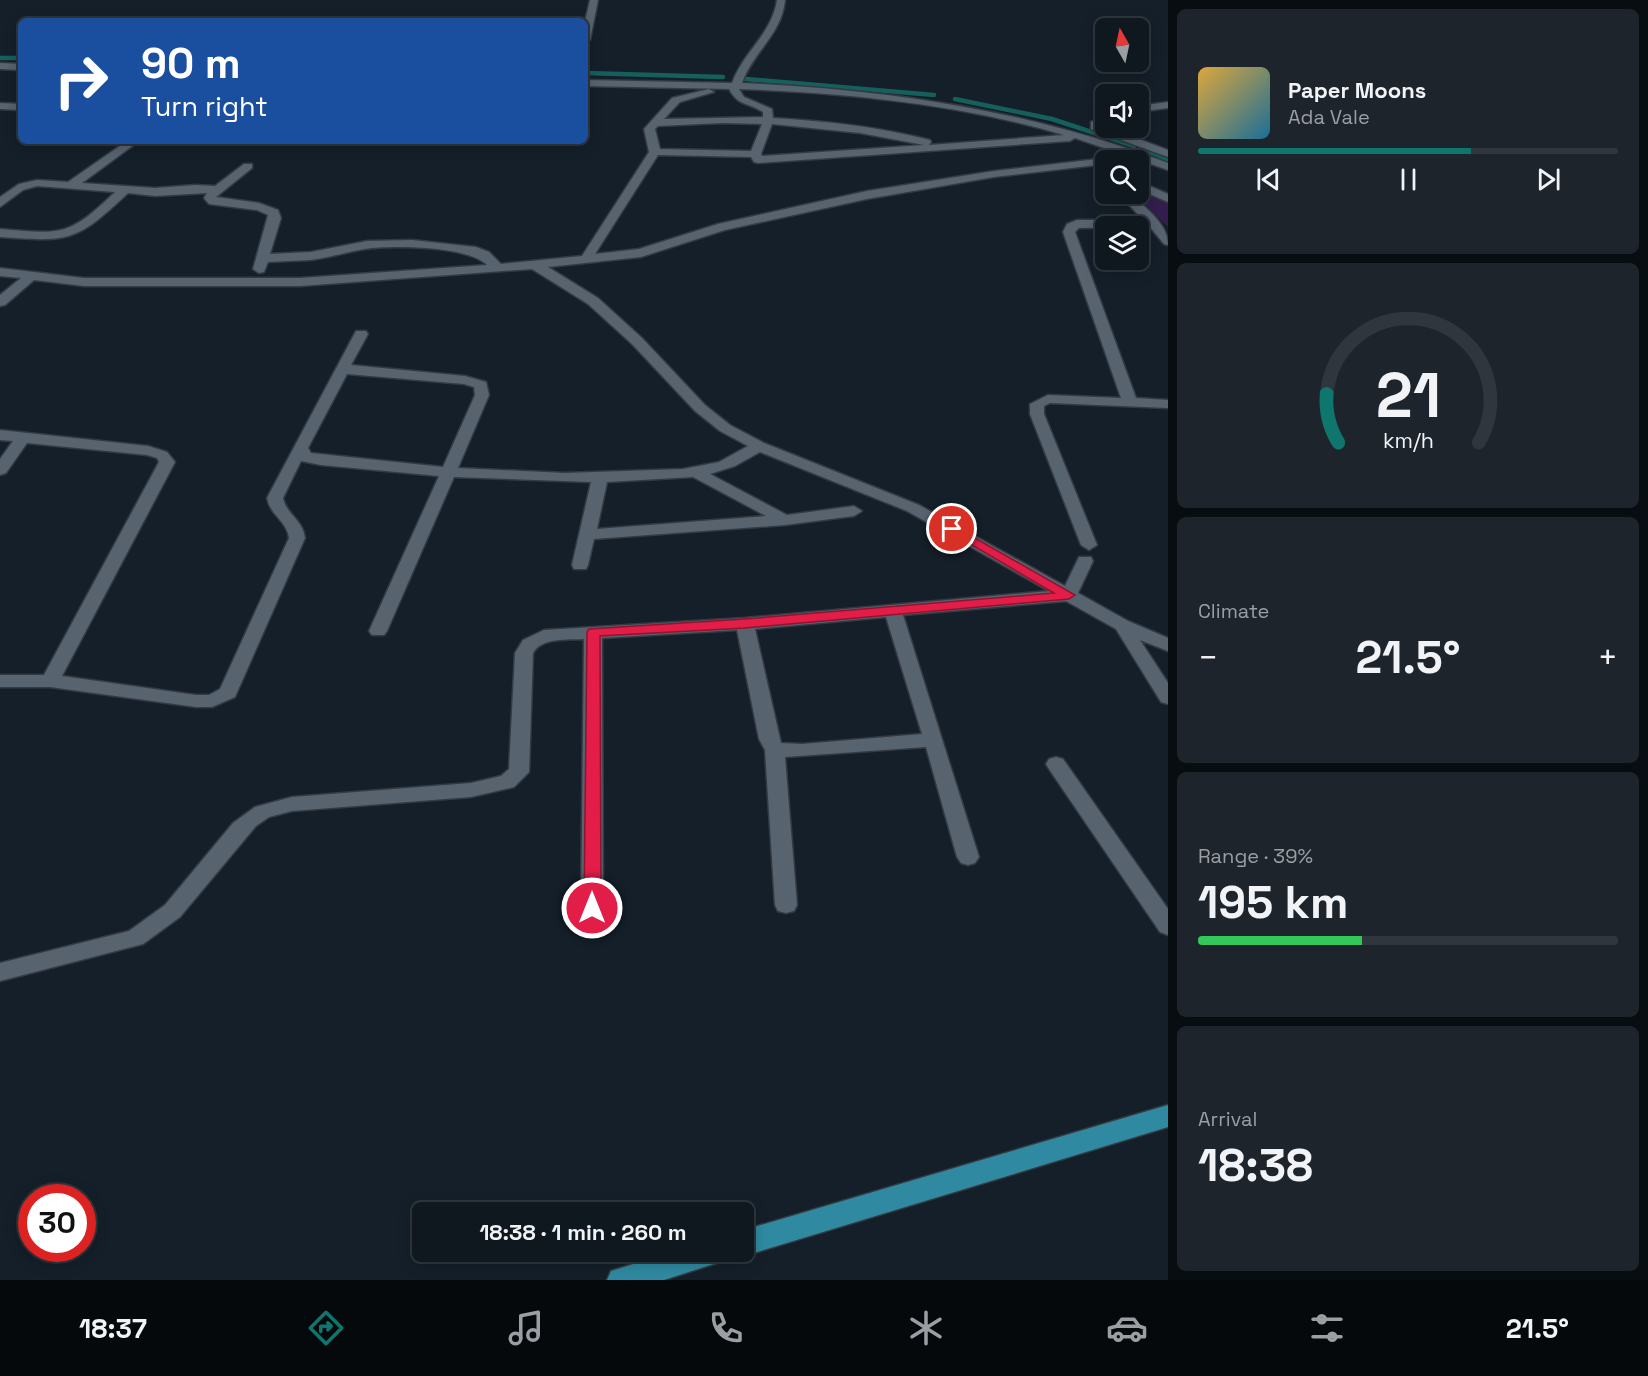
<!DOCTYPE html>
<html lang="en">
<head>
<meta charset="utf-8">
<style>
  body { margin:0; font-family:"Space Grotesk",sans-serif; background:#1d242c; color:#f1f3f6; height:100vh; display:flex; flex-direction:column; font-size:22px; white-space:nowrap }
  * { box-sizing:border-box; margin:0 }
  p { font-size:20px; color:#9b9fa4 }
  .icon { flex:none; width:33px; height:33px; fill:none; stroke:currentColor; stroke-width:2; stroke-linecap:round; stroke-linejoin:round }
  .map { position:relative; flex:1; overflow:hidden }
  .details { display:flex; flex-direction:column; gap:9px; padding:9px; background:#080d11; width:480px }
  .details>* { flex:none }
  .hud { position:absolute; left:18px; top:18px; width:570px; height:126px; border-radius:9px; box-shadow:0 3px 15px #0003,0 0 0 2px #2f363d; background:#1a4fa0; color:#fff; overflow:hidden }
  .needle { width:39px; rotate:351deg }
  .controls { position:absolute; left:1095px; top:18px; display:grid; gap:12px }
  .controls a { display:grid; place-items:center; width:54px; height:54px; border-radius:9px; background:#0f171f; box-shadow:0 3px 15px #0003,0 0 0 2px #2f363d; font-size:30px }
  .speed { position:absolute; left:18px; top:1184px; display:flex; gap:12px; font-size:30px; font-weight:700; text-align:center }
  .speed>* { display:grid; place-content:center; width:78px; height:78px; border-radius:50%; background:#0f171f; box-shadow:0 3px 15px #0003,0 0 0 2px #2f363d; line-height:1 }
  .speed .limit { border:9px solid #d22; background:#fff; color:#111 }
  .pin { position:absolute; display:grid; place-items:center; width:51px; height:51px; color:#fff; margin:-26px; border:3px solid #fff; border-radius:50%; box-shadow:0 2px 6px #0007 }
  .me { position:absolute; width:66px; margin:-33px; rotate:0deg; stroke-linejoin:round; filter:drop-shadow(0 0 4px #0008) }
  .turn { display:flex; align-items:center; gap:21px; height:126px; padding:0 24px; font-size:27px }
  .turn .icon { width:78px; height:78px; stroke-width:2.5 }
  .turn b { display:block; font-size:42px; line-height:51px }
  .big { font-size:45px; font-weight:700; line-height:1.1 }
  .details .widget { flex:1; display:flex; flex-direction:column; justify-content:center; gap:9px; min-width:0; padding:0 21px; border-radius:9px; background:#1d242c }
  .details .dial { align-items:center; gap:0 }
  .dial svg { height:156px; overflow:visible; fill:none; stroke:#2f363d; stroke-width:7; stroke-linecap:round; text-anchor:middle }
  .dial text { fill:#f1f3f6; stroke:none }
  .song { display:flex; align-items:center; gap:18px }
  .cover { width:72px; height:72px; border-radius:9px; background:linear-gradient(135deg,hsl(40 70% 55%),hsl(200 70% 35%)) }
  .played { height:6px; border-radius:3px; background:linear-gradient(90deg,#0f766e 65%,#2f363d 65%) }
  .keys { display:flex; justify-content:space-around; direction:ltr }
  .heat { display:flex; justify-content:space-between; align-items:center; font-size:33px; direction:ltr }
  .charge { height:9px; border-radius:4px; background:linear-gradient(90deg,#34c759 39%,#2f363d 0) }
  .trip { position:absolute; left:412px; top:1202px; width:342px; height:60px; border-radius:9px; background:#0f171f; box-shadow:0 3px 15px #0003,0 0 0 2px #2f363d; font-weight:700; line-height:60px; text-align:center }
  .tab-bar { display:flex; height:96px; justify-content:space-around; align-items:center; background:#06090c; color:#9b9fa4 }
  .tab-bar .icon { width:42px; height:42px }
  .tab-bar .on { color:#0f766e }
  .tab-bar b { font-size:27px; color:#f1f3f6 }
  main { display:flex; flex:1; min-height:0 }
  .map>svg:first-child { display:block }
</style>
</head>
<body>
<main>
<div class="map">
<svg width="1168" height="1280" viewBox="0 0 1168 1280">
  <rect width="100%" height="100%" fill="#141f29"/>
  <!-- green -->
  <path fill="#321d4c" d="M 1139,188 L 1168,202 L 1168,227 L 1132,194 L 1138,194 Z"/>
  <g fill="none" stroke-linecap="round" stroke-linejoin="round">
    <!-- stream -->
    <path stroke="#15605c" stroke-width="4.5" d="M 0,58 L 21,58
      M 585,73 L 723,77
      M 746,79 L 934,95
      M 955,99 L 1052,119 L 1134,146
      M 1150,152 L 1168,160"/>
    <defs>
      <path id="minor" d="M 590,0 L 598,0 L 590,40 L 585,43 L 585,21 Z
        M 777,0 L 785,0 C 782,34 753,52 742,83 C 889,89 1031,111 1168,163 L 1168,170 L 1075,138 L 1070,141 L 758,163 L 754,162 L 751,157 L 658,155 L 595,254 L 639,249 L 718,224 L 867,191 L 994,171 L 1106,158 L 1111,160 L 1106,160 L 1106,164 L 994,177 L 867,199 L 725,230 L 641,257 L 548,267 L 598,298 L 642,338 L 705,405 L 730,425 L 764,443 L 919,505 L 1065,586 L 1079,557 L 1091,557 L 1093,561 L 1078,593 L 1128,621 L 1168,638 L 1168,651 L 1140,640 L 1168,683 L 1168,704 L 1161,702 L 1116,629 L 1066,601 L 903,615 L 979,857 L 975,863 L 968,865 L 961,863 L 957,857 L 926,747 L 785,757 L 797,905 L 794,911 L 786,913 L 778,911 L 775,905 L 765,750 L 759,739 L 737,630 L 602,638 L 603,908 L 600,914 L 592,916 L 584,914 L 581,908 L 584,639 C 568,640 542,637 533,653 L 529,772 L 514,787 L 471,797 L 292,811 L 269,817 L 256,826 L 180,917 L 143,944 L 0,981 L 0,963 L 129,931 L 165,905 L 233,823 L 255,807 L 292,797 L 471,783 L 501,776 L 509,769 L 515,653 L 523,640 L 544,630 L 745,618 L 1049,591 L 907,511 L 760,452 L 735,466 L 710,474 L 787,515 L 854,506 L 862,511 L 854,516 L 785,525 L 594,539 L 588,565 L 586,569 L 574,569 L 572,565 L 591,482 L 454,477 L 387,631 L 384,635 L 372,635 L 369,631 L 439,476 L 321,465 L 301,461 L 283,498 C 286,514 303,520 305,538 L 235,697 L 212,707 L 196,707 L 50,687 L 0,687 L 0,675 L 44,675 L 159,462 L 157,458 L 147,455 L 27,443 L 6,473 L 0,475 L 0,459 L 13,441 L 0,440 L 0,430 L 148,446 L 167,452 L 175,462 L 62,676 L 196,695 L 209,695 L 220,689 L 289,538 C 287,521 270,515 267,498 L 356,331 L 366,331 L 368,334 L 351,365 L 465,376 L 486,382 L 489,395 L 458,468 L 565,473 L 683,469 L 719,462 L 748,446 L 720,431 L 695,411 L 632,344 L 588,304 L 532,269 L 300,286 L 84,286 L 34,280 L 5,305 L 0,306 L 0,295 L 21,278 L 0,276 L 0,268 L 84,278 L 300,278 L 487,265 C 469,246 391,245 365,249 C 346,252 328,258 310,260 C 296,261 282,261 268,262 L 264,272 L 259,273 L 253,269 L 268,215 L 257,210 L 209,204 L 204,198 L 207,193 L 155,196 L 128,193 C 76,242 70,242 0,237 L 0,229 C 63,234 68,237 115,192 L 37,186 L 23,190 L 0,207 L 0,197 L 19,184 L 37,180 L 68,182 L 127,141 L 139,141 L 82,183 L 155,188 L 195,185 L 215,186 L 244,164 L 252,164 L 252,168 L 216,197 L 259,203 L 278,210 L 281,218 L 270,254 L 311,252 L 367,241 L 412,240 L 476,247 L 489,252 L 501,264 L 582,256 L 649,152 L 644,129 L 672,98 L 709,89 L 714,92 L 680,102 L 664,119 L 763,117 L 763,112 C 748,102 739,107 729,89 L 585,86 L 585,80 L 732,83 C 743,52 772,34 777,0 ZM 739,89 C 849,93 959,104 1064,135 L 929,145 L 931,142 L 930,140 C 879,127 826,121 773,118 L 772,109 L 744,97 ZM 722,123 L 762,124 L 751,151 L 660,149 L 655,129 L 658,126 ZM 772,124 L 860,133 L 924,145 L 762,156 L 761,154 ZM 347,374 L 464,384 L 474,387 L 475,395 L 443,467 L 311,453 L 308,448 ZM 693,477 L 766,516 L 597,529 L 607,482 ZM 886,617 L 922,734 L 802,744 L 781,743 L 755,629 Z
        M 0,63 L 21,64 L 21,70 L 0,69 Z
        M 1168,102 L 1168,108 L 1138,112 L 1138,106 Z
        M 0,103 L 21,104 L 21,110 L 0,109 Z
        M 1106,116 L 1106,123 L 1101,125 L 1168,150 L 1168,157 L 1091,129 L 1091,122 Z
        M 1138,181 L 1168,194 L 1168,202 L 1138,189 Z
        M 1119,194 L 1131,194 C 1146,209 1168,223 1168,245 L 1164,244 L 1150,227 L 1079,228 L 1075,232 L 1136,398 L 1168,400 L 1168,408 L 1050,403 L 1044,406 L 1044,414 L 1097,545 L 1089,550 L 1081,545 L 1030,414 L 1030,404 L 1048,395 L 1121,398 L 1063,232 L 1067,224 L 1077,220 L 1143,220 Z
        M 1056,757 L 1063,759 L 1168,909 L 1168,935 L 1160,932 L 1049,769 L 1046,764 L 1049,759 Z"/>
      <path id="major" d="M 1168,1105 L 1168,1127 L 744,1256 L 734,1251 L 744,1251 L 744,1230 Z
        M 675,1251 L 730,1251 L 726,1260 L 664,1280 L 607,1280 L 611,1271 Z"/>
    </defs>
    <!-- minor casing -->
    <use href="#minor" stroke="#343a42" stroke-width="3"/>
    <!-- major casing -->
    <use href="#major" stroke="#343a42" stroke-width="3"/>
    <!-- minor -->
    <use href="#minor" fill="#57636f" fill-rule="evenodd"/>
    <!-- major -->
    <use href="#major" fill="#2f8aa1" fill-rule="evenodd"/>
  </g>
  <!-- route -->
  <path fill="#e11d48" stroke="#92132f" stroke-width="1.5" d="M 952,525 L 1075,595 L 1069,599 L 745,628 L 600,636 L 601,908 L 598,913 L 592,915 L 587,913 L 584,908 L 587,632 L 589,629 L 745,619 L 1054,593 L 948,531 L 946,529 Z"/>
</svg>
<div class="controls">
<a><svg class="needle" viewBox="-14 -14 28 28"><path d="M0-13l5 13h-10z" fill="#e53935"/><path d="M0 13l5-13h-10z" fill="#9b9fa4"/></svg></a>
<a><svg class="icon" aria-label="sound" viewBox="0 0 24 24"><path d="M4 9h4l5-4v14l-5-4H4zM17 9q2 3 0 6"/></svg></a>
<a><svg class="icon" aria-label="search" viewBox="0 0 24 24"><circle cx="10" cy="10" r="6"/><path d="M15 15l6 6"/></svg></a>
<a><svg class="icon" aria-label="layers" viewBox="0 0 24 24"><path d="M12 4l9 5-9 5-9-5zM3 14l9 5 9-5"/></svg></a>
</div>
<div class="speed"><div class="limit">30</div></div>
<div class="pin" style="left:952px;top:529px;background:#d93025"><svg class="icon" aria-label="arrive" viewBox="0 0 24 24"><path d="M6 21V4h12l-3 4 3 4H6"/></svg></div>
<svg class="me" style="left:592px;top:908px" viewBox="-20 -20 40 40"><circle r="17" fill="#e11d48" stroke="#fff" stroke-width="3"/><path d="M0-11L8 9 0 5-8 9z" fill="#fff"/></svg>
<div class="trip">18:38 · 1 min · 260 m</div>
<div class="hud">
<div class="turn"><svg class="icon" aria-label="right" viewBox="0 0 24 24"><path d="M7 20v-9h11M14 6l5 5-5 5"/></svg><div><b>90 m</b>Turn right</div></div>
</div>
</div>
<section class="details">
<div class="widget">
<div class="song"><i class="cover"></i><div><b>Paper Moons</b><p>Ada Vale</p></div></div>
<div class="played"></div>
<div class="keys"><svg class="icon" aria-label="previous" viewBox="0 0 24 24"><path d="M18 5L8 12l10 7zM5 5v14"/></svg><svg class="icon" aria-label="pause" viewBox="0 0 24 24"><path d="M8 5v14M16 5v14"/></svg><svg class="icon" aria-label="next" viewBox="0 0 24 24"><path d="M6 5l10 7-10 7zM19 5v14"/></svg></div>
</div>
<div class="widget dial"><svg viewBox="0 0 100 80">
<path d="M14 69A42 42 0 1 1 86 69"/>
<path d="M14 69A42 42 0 0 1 8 44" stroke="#0f766e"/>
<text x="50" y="56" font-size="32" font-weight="700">21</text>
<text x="50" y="72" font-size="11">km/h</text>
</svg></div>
<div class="widget"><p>Climate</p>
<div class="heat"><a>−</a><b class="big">21.5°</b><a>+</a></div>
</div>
<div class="widget"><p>Range · 39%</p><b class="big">195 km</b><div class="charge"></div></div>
<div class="widget"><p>Arrival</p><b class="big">18:38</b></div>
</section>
</main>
<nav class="tab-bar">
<b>18:37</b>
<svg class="icon on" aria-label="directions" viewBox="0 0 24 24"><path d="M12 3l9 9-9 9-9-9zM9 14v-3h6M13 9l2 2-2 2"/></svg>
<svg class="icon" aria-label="music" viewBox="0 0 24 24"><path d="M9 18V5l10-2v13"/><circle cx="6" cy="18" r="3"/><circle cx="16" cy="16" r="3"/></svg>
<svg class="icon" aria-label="phone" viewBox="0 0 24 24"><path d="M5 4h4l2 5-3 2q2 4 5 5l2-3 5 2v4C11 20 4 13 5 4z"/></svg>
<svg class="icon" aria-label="climate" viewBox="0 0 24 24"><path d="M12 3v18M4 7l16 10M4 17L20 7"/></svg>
<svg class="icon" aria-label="car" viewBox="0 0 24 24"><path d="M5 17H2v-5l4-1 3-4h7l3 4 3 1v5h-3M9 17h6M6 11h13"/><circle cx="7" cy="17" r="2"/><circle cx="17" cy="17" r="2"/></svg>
<svg class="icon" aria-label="filters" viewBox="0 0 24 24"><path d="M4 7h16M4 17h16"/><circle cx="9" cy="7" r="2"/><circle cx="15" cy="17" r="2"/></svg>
<b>21.5°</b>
</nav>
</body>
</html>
